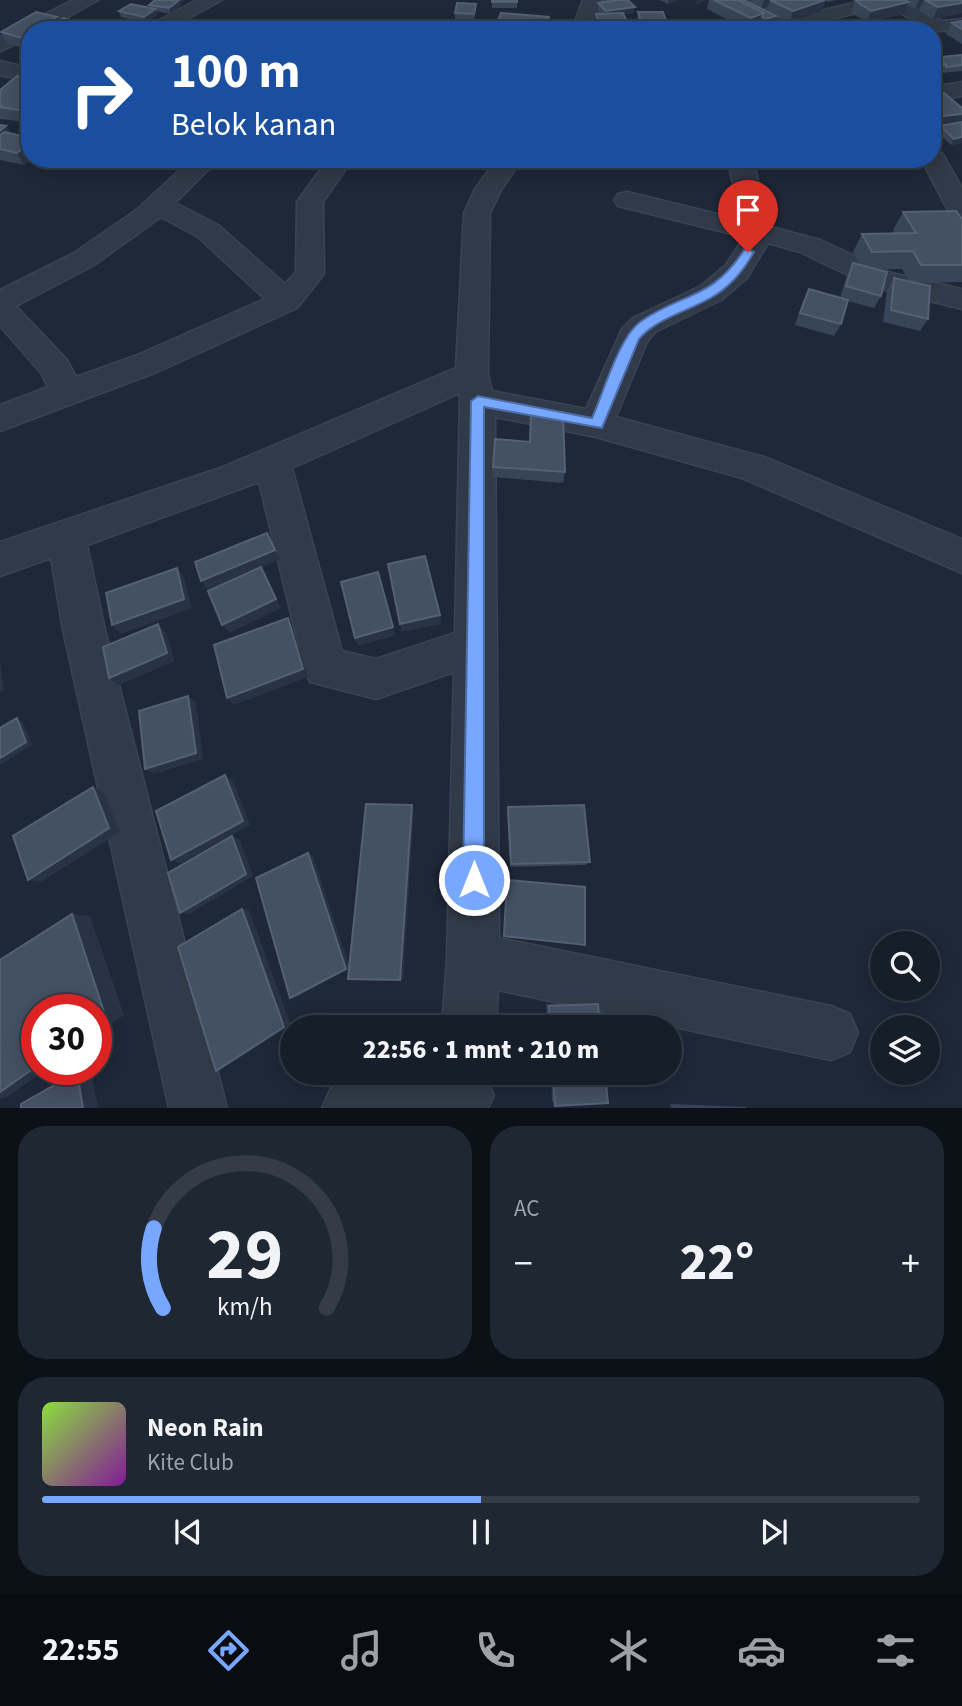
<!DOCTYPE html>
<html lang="id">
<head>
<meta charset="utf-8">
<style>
  body { margin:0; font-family:"Source Sans 3",sans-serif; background:#1f2732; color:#f1f3f6; height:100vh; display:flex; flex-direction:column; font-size:26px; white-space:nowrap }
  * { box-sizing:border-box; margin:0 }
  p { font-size:23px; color:#9ea2a8 }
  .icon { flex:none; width:38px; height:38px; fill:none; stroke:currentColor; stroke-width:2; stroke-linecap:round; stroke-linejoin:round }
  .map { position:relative; height:1108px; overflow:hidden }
  .details { display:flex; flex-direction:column; gap:18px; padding:18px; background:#0c1017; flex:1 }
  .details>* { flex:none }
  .top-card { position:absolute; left:21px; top:21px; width:920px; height:147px; border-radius:28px; box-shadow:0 4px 18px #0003,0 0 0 2px #353c47; background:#1a4fa0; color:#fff; overflow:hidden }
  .buttons { position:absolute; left:870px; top:931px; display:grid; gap:14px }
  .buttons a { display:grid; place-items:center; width:70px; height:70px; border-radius:50%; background:#161e2a; box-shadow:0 4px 18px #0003,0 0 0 2px #353c47; font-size:35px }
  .speed { position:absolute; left:21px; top:994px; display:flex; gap:14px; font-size:35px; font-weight:700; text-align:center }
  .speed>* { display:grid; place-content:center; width:91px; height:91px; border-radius:50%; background:#161e2a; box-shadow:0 4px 18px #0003,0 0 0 2px #353c47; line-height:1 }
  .speed .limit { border:10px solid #d22; background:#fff; color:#111 }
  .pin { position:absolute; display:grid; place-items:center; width:60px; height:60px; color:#fff; margin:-72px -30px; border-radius:50% 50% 50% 0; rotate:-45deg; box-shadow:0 0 7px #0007 }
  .pin .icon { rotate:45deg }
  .me { position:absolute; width:77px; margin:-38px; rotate:0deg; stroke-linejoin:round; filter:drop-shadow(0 0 5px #0008) }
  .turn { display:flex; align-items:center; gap:24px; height:147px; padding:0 35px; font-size:32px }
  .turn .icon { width:91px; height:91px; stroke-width:2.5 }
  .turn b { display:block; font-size:49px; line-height:60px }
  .big { font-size:52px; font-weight:800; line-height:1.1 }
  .details .widget { flex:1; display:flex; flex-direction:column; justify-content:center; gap:10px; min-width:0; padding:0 24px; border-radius:28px; background:#1f2732 }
  .details .dial { align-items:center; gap:0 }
  .dial svg { height:182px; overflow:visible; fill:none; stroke:#353c47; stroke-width:7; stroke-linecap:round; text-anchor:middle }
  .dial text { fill:#f1f3f6; stroke:none }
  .song { display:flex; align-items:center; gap:21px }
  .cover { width:84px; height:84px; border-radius:10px; background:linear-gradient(135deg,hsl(90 70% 55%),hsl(290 70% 35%)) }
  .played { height:7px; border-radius:4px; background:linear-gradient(90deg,#77a7ff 50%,#353c47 50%) }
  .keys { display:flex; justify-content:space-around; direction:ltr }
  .heat { display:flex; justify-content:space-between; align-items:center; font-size:38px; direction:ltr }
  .details .tiles { flex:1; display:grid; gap:18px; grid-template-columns:1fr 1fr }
  .widget:last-child { grid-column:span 2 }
  .trip { position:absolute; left:280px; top:1015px; width:402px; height:70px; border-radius:35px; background:#161e2a; box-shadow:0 4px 18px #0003,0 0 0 2px #353c47; font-weight:800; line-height:70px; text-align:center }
  .dock { display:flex; height:112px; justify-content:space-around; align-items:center; background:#090c11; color:#9ea2a8 }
  .dock .icon { width:49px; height:49px }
  .dock .active { color:#77a7ff }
  .dock b { font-size:32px; color:#f1f3f6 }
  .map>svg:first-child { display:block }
</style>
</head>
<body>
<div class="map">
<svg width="962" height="1108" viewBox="0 0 962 1108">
  <rect width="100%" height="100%" fill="#1e2838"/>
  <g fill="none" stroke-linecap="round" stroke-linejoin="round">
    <defs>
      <path id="minor" d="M 73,0 L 98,0 L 45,30 L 30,30 L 30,38 L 0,51 L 0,37 Z
        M 197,0 L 222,0 L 167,30 L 141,30 Z
        M 583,0 L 603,0 L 592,30 L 572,30 Z
        M 725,0 L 751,0 L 791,18 L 866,0 L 905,0 L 943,21 L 962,19 L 962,31 L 933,31 L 887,6 L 784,30 Z
        M 0,61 L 30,68 L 30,82 L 0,75 Z
        M 962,82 L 962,96 L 933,101 L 933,87 Z
        M 933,151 L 942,153 L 962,188 L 962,220 L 953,218 L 949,212 L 921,159 L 933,159 Z
        M 192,159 L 219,159 L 175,203 L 218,225 L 285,284 L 296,272 L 297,202 L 328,159 L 353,159 L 323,202 L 324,274 L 297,308 L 157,372 L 0,431 L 0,405 L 48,387 L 42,374 L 0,326 L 0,290 L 74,253 L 135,211 ZM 161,217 L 198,237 L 265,299 L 135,356 L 76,377 L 67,360 L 16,306 L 94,265 Z
        M 497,159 L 522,159 L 501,190 L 490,213 L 488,374 L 492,391 L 586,409 L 622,329 L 633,318 L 701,286 L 726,265 L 744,237 L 618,206 L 614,200 L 618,194 L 627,192 L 742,220 L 727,159 L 752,159 L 771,227 L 820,240 L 892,273 L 962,289 L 962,309 L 873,287 L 800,252 L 768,243 L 747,278 L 721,300 L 655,332 L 647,342 L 616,417 L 764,457 L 962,539 L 962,573 L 742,478 L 596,437 L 495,417 L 499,938 L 831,1006 L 850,1014 L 858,1033 L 850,1052 L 831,1060 L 498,990 L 496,1027 L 442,1027 L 447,959 L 454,672 L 376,699 L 310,682 L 304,668 L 259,482 L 87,545 L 105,630 L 227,1108 L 169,1108 L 63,630 L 51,558 L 0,576 L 0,542 L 223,467 L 456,368 L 464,213 L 475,189 ZM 460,393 L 455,633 L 376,659 L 342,651 L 292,468 Z
        M 374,1073 L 480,1073 L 485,1075 L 494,1095 L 488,1108 L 322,1108 L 331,1088 Z"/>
    </defs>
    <!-- minor casing -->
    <use href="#minor" stroke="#3b4352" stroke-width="3"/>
    <!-- minor -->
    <use href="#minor" fill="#313a48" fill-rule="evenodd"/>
  </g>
  <!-- wall -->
  <path fill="#384457" d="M 155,0 L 184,0 L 180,2 L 181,5 L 171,14 L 156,11 L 157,15 L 146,23 L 121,17 L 119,11 L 150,8 L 149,5 Z
    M 517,0 L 517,8 L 492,8 L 492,2 Z
    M 601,0 L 628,0 L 634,13 L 624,14 L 627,22 L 626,28 L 598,29 L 596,20 L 596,14 L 602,14 L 598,9 L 598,3 L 602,3 Z
    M 660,0 L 678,0 L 668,4 Z
    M 709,0 L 744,0 L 750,3 L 751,0 L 837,0 L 828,2 L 825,1 L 821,12 L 789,23 L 776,17 L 775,22 L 764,25 L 760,23 L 760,25 L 748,30 L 707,9 Z
    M 906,0 L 962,0 L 962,13 L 933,19 L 919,11 L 920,8 L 915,9 L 908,5 L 904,14 L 867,22 L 851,13 L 856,1 Z
    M 476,9 L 474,20 L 455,19 L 455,13 Z
    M 638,12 L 666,21 L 665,27 L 640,27 L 637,18 Z
    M 57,17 L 59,21 L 83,23 L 86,30 L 30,30 L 30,48 L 28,49 L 7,44 L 1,32 Z
    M 549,17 L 548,30 L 497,30 L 497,23 Z
    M 962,21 L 962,44 L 946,34 L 952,23 Z
    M 933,50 L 940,57 L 962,55 L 962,71 L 942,73 L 940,77 L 933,77 Z
    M 17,76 L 25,122 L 0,119 L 0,90 Z
    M 933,95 L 962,108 L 962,143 L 951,145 L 937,132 L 939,128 L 937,129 L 933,125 Z
    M 0,125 L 6,126 L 10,132 L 9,133 L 30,159 L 32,159 L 24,165 L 0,160 Z
    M 903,212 L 962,219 L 962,282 L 916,283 L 928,319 L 920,331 L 883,322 L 887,290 L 894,278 L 909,281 L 902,269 L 876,269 L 881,296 L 874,308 L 848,301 L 841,324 L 834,336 L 795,325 L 803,301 L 809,289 L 840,298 L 847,275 L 853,263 L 860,265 L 853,252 L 862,234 L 895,234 L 893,230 Z
    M 531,412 L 565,472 L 563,483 L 492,477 L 493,467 L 529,442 Z
    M 508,807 L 590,862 L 586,865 L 510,867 L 507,812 Z
    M 507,880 L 585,945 L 503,937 Z
    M 594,1003 L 598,1004 L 600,1027 L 548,1027 L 546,1004 Z
    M 551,1073 L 605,1073 L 555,1106 L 552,1100 Z
    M 670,1104 L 746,1107 L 746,1108 L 671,1108 Z"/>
  <!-- shaded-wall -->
  <path fill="#283446" d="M 178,0 L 184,0 L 180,2 L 181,5 L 171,14 L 169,8 Z
    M 669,0 L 678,0 L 668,4 Z
    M 697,0 L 706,0 L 696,4 Z
    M 764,0 L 770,0 L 768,7 L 761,9 Z
    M 815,0 L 825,0 L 821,12 L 789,23 L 793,11 Z
    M 919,0 L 924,0 L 920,8 L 915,9 Z
    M 909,2 L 904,14 L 867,22 L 871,11 Z
    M 962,3 L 962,13 L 933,19 L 938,7 Z
    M 635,7 L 634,13 L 605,17 L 606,11 Z
    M 155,9 L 157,15 L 146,23 L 144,17 Z
    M 764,13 L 760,25 L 747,30 L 751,18 Z
    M 776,16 L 775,22 L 764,25 L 766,19 Z
    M 57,17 L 62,29 L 61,30 L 35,30 Z
    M 83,23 L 86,30 L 71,30 Z
    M 30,33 L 30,48 L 28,49 L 22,38 Z
    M 30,100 L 30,118 L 25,122 L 18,110 Z
    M 962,114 L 962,123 L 940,126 L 939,128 L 937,129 L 943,116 Z
    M 6,126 L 10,132 L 0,140 L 0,131 Z
    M 962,137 L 962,143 L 951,145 L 954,139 Z
    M 30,143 L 30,159 L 32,159 L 24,165 L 17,153 Z
    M 267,533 L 280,559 L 261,568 L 281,608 L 229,633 L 222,625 L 261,568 L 208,590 L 201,581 Z
    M 177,568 L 184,577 L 192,608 L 121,634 L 112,625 Z
    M 440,615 L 441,624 L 402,632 L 400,624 Z
    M 288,618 L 292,627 L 308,677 L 234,705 L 227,698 Z
    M 158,624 L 166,633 L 175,661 L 119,685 L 109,678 Z
    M 393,627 L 395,636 L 358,646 L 355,638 Z
    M 0,662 L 4,690 L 0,692 Z
    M 188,696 L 196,703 L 203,759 L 154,774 L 145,769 Z
    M 17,718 L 23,722 L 32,745 L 0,765 L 0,758 Z
    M 225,775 L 233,780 L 250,825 L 181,863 L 171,860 Z
    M 93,787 L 104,792 L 120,832 L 41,882 L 28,880 Z
    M 412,805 L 414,810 L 403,979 L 400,980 Z
    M 232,836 L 240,840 L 253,876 L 189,914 L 180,913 Z
    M 308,853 L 313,856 L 350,968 L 297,997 L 290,998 Z
    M 242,909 L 249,910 L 291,1025 L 225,1067 L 216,1071 Z
    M 72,914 L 90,916 L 124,1015 L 96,1034 L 96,1024 Z
    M 37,1066 L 37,1069 L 47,1069 L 7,1097 L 0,1099 L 0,1092 Z
    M 86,1069 L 91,1069 L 98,1108 L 83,1108 L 77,1072 Z"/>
  <!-- building -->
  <path fill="#445163" stroke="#546073" stroke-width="2" d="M 155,0 L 179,0 L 169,8 L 149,5 Z
    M 492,0 L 517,0 L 517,2 L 492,2 Z
    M 619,0 L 628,0 L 635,7 L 606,11 L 598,3 Z
    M 714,0 L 738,0 L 764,13 L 751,18 Z
    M 738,0 L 744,0 L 776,16 L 766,19 L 762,17 L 764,13 Z
    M 770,0 L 825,0 L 793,11 Z
    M 862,0 L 905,0 L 909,2 L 871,11 L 856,1 Z
    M 925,0 L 962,0 L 962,3 L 938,7 Z
    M 457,3 L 476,4 L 474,14 L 455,13 Z
    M 131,4 L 155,9 L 144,17 L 119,11 Z
    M 36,12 L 57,17 L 35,30 L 30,30 L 30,33 L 22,38 L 1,32 Z
    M 638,12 L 663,12 L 666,21 L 641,21 Z
    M 501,13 L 549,17 L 546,27 L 497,23 Z
    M 623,13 L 627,22 L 599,23 L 596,14 Z
    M 63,18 L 83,23 L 71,30 L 44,30 Z
    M 962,21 L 962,29 L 952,23 Z
    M 933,50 L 946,65 L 933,66 Z
    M 962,55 L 962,65 L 946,67 L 946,65 L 940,57 Z
    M 17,76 L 30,77 L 30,100 L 18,110 L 0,107 L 0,90 Z
    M 944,93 L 962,108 L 962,114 L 943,116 L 933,108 L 933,95 Z
    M 962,122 L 962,137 L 954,139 L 940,126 Z
    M 0,125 L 6,126 L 0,131 Z
    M 5,132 L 30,138 L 30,143 L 17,153 L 0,149 L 0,135 Z
    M 956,211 L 962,219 L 962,265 L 921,265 L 913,251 L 872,252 L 862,234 L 916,233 L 903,212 Z
    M 853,263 L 887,272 L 881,296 L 846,286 Z
    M 894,278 L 930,286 L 928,319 L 891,310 Z
    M 809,289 L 848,300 L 841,324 L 800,313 Z
    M 531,412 L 563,413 L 565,472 L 493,467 L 495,439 L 530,442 Z
    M 267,533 L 275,550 L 201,581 L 195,562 Z
    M 425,556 L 440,615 L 400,624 L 388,564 Z
    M 261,567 L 276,599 L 222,625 L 208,591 Z
    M 177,568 L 184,599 L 112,625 L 106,593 Z
    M 378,572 L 393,627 L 355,638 L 341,582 Z
    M 288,618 L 303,669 L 227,698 L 214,645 Z
    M 158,624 L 167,653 L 109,678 L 103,647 Z
    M 188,696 L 196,753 L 145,769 L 139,711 Z
    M 17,718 L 26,742 L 0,758 L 0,728 Z
    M 225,775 L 243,821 L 171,860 L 156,811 Z
    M 93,787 L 109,828 L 28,880 L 13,836 Z
    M 366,804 L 412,805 L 400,980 L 348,979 Z
    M 584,805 L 590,862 L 511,864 L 508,807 Z
    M 232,836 L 246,874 L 180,913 L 168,873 Z
    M 308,853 L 346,969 L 290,998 L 256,878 Z
    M 507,880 L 585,887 L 585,945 L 504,936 Z
    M 242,909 L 284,1027 L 216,1071 L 178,947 Z
    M 72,914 L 106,1018 L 96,1024 L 96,1010 L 37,1010 L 37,1066 L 0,1092 L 0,960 Z
    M 598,1004 L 600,1027 L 550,1027 L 549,1006 Z
    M 77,1072 L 83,1108 L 21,1108 L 21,1104 Z
    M 553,1073 L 605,1073 L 608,1103 L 555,1106 Z"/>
  <!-- route -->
  <path fill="#77a7ff" stroke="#4d6da6" stroke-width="2" d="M 748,249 L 754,252 C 744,270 732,285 714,296 C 690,311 658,317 639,339 L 602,428 L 484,407 L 484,880 L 481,887 L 474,890 L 466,887 L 463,880 L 471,401 L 478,396 L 592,418 C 603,394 619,337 640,322 C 682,292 711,301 744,250 Z"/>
</svg>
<div class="buttons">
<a><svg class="icon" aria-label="search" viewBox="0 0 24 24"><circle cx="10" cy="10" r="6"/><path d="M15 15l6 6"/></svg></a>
<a><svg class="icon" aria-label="layers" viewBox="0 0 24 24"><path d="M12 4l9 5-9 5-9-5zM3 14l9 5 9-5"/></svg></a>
</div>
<div class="speed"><div class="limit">30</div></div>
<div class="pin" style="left:748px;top:252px;background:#d93025"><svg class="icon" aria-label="arrive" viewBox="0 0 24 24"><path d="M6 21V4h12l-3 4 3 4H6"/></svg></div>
<svg class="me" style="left:474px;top:880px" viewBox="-20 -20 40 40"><circle r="17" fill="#77a7ff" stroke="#fff" stroke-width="3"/><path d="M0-11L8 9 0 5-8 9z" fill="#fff"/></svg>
<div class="trip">22:56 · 1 mnt · 210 m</div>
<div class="top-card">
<div class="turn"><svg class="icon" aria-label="right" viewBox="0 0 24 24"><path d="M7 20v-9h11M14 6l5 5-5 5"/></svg><div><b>100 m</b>Belok kanan</div></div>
</div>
</div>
<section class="details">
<div class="tiles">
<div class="widget dial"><svg viewBox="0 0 100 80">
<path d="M14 69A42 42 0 1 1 86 69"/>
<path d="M14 69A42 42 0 0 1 10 34" stroke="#77a7ff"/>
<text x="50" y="56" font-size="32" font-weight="700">29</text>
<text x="50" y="72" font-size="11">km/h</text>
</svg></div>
<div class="widget"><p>AC</p>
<div class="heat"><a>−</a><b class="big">22°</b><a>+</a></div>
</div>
<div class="widget">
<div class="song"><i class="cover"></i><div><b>Neon Rain</b><p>Kite Club</p></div></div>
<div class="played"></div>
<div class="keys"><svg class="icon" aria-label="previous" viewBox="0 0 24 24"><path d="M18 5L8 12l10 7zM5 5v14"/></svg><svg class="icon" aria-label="pause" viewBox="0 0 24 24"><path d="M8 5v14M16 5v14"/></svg><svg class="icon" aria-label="next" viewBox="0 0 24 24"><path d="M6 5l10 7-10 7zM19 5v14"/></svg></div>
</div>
</div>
</section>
<nav class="dock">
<b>22:55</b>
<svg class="icon active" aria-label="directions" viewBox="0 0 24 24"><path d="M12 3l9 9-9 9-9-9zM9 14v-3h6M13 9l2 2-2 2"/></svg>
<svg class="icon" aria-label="music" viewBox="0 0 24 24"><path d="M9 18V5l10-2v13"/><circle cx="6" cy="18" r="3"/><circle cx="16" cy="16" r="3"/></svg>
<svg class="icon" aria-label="phone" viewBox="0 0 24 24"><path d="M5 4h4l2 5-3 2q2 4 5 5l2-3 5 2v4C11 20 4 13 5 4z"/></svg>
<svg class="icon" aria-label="climate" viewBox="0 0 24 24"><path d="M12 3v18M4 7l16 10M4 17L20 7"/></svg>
<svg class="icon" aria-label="car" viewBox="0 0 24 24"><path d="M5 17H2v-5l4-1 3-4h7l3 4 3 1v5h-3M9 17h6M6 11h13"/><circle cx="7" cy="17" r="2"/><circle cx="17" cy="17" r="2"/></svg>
<svg class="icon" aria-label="filters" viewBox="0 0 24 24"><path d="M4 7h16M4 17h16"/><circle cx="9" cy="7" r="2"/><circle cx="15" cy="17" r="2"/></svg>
</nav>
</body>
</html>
